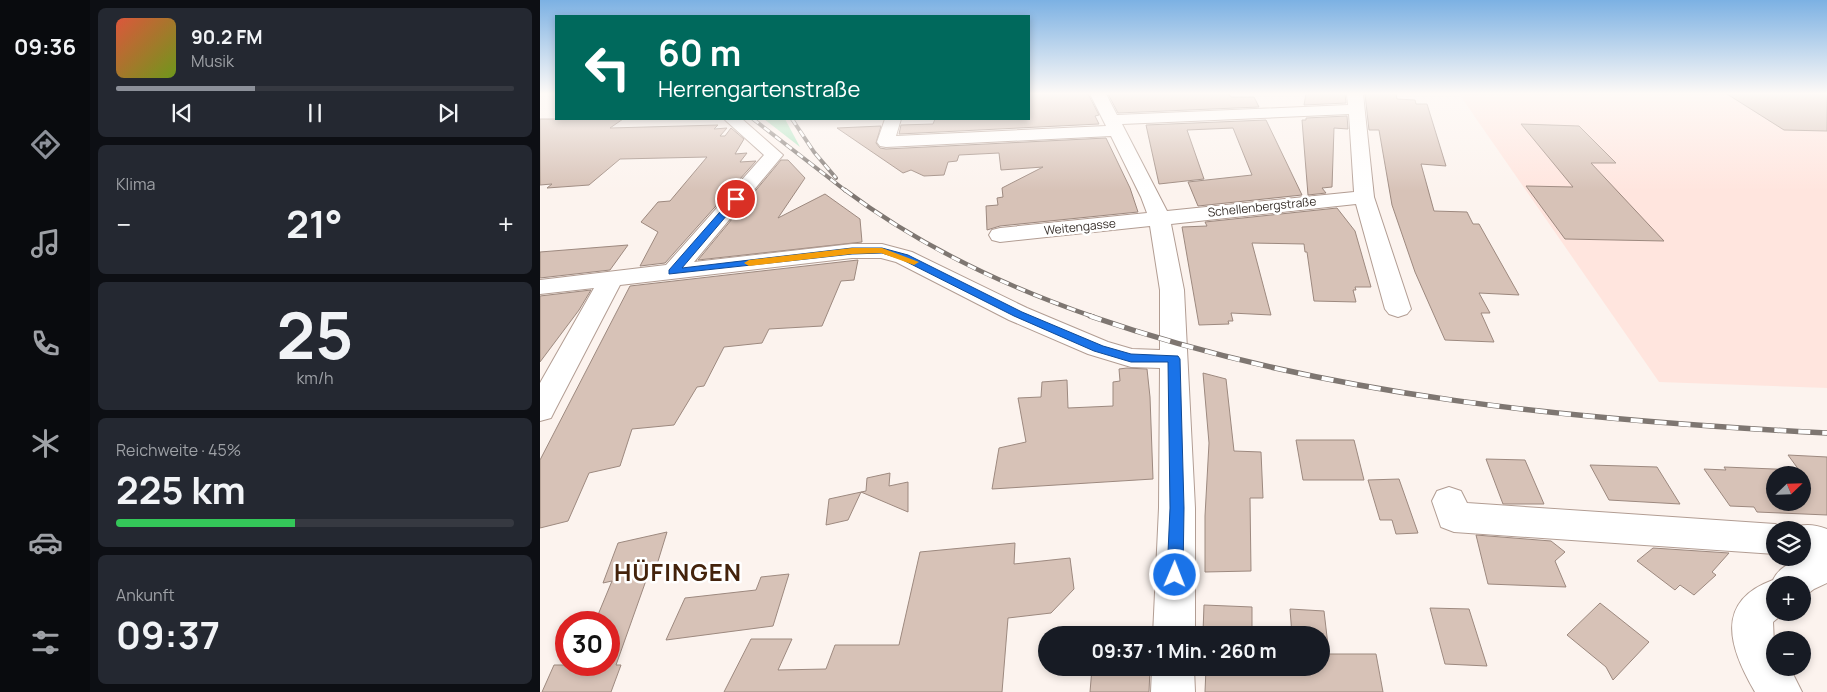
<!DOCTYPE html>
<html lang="de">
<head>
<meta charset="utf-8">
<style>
  body { margin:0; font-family:Manrope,sans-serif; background:#242831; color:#f1f3f6; height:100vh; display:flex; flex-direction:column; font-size:19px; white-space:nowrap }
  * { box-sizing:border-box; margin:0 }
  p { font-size:16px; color:#9ea1a6 }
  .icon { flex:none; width:28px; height:28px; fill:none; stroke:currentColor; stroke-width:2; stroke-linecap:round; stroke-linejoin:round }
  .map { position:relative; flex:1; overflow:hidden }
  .side { display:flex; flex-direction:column; gap:8px; padding:8px; background:#0d0f14; width:450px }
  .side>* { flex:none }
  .top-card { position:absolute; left:15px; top:15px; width:475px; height:105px; border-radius:0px; box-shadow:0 2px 8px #0003; background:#00695c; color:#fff; overflow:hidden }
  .needle { width:32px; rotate:67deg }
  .tools { position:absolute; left:1226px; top:466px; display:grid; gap:10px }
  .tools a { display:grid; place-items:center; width:45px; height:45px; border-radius:50%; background:#171b24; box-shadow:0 2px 8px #0003; font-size:25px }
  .speed { position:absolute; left:15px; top:611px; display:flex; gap:10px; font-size:25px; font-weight:700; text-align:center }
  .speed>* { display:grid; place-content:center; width:65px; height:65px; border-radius:50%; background:#171b24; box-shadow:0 2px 8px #0003; line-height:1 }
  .speed .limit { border:8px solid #d22; background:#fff; color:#111 }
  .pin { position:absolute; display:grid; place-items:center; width:42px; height:42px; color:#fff; margin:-21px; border:2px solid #fff; border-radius:50%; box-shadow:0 1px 5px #0007 }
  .me { position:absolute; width:55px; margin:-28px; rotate:1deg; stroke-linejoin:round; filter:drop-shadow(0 0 4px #0008) }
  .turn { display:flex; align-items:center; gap:18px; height:105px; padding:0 20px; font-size:22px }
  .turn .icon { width:65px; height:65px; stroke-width:2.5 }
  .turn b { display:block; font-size:35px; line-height:42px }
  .big { font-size:38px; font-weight:700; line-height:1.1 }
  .side .card { flex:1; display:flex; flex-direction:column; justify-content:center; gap:8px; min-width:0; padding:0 18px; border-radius:8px; background:#242831 }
  .side .dial { align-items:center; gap:0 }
  .dial b { font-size:65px; line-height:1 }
  .song { display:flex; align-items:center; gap:15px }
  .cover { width:60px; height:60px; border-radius:8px; background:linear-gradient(135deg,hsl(10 70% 55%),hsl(80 70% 35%)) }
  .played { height:5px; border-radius:2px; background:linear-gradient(90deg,#8c9099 35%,#363941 35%) }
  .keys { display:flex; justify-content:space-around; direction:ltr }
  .heat { display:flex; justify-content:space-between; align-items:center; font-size:28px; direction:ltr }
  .charge { height:8px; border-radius:4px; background:linear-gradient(90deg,#34c759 45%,#363941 0) }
  .trip { position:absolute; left:498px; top:626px; width:292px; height:50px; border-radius:25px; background:#171b24; box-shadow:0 2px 8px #0003; font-weight:700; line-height:50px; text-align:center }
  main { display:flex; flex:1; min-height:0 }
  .menu { display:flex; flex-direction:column; width:90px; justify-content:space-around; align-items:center; background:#090b0e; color:#9ea1a6 }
  .menu .icon { width:35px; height:35px }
  .menu .active { color:#8c9099 }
  .menu b { font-size:22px; color:#f1f3f6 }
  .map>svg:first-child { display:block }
</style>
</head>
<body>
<main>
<nav class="menu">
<b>09:36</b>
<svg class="icon active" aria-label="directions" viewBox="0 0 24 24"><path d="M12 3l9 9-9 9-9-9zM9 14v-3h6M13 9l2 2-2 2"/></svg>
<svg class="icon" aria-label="music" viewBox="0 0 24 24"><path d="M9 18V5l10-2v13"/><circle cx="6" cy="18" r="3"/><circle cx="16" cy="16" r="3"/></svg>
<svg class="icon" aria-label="phone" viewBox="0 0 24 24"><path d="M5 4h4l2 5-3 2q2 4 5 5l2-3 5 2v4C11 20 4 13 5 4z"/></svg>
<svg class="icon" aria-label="climate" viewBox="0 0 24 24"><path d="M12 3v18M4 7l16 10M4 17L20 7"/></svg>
<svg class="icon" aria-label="car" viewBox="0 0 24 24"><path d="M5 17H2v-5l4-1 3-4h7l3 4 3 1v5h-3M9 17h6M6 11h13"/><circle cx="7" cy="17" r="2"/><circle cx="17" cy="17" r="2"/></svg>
<svg class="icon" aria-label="filters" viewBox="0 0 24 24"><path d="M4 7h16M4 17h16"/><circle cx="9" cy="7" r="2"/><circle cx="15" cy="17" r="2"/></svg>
</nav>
<section class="side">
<div class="card">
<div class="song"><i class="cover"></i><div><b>90.2 FM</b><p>Musik</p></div></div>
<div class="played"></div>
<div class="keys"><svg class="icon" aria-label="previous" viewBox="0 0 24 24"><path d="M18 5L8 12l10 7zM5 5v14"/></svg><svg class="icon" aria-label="pause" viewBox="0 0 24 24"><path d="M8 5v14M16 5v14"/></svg><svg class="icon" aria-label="next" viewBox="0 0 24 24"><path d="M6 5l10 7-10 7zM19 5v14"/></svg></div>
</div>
<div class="card"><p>Klima</p>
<div class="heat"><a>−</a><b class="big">21°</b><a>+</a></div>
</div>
<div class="card dial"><b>25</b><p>km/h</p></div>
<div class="card"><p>Reichweite · 45%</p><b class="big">225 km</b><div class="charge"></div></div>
<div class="card"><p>Ankunft</p><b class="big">09:37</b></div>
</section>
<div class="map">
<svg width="1287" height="692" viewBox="0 0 1287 692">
  <rect width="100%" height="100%" fill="#fcf3ee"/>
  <!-- industrial -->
  <path fill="#ffe5de" d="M 919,94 L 1287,94 L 1287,388 L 1119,382 Z"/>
  <!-- green -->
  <path fill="#aee5c1" d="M 224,119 L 245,119 L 260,147 Z"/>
  <!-- building -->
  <path fill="#d7c2b7" stroke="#9d897f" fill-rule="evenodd" d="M 489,94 L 548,94 L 559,115 L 555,116 L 559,124 L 359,134 L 361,125 L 393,124 L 395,119 L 489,119 Z
    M 568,94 L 689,94 L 691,97 L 714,97 L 719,107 L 578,113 Z
    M 766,94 L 805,94 L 806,103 L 764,105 Z
    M 825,94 L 856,94 L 857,99 L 875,100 L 876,104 L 887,104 L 906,166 L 881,164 L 894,211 L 927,212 L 933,224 L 939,224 L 979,295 L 939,293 L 950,313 L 941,313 L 954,342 L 905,340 L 875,272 L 852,205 L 839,130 L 829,130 Z
    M 1187,94 L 1287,94 L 1287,131 L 1244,130 Z
    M 807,116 L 808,129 L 794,128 L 792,187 L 782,188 L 786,193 L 768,195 L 762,120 L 766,120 L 766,118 Z
    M 0,119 L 83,119 L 70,128 L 178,125 L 174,129 L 187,128 L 180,136 L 185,136 L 191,128 L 204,139 L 195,154 L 207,153 L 200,162 L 216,161 L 125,263 L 100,266 L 118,232 L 101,222 L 118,202 L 130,201 L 167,157 L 80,159 L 49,185 L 7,188 L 12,184 L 0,185 Z
    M 726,120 L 762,195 L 658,206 L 648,182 L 712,175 L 693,128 L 647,130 L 664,179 L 619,184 L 606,125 Z
    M 981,124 L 1039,126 L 1076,163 L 1051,163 L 1124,241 L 1025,239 L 986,186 L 1033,187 Z
    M 341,126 L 336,143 L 340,148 L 346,149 L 566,138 L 590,188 L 598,212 L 460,226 L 447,230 L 446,206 L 458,205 L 457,198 L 463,197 L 462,188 L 503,167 L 461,170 L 459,153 L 419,155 L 417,161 L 408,162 L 404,175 L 384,176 L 371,170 L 363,173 L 297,128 Z
    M 241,160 L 248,160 L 265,178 L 238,218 L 285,194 L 320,219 L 322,242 L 158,260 Z
    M 797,208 L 815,231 L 831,287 L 815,287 L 816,290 L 813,290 L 816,302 L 774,301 L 767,252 L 765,252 L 764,244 L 712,243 L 731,315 L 691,313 L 693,321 L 688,321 L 689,324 L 659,325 L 642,227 L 667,226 L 665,222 Z
    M 88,245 L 70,270 L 0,278 L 0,252 Z
    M 318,260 L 314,280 L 301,281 L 282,326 L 229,329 L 222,343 L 184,347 L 164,386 L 157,387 L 134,425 L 92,429 L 80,466 L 49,473 L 28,521 L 0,528 L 0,460 L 90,286 Z
    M 51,290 L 39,310 L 0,362 L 0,296 Z
    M 587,368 L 607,369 L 610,397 L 613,479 L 452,489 L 459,448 L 486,442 L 478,398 L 501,397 L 502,382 L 527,380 L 528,408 L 573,406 L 573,382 L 580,381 L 579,369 Z
    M 663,373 L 686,379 L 694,451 L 721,452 L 723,498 L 710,498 L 711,571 L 665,572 L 665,516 L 669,443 Z
    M 756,440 L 814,440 L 824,480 L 763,480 Z
    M 1248,455 L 1287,457 L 1287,515 L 1217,512 L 1214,507 L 1190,506 L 1164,469 L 1186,470 L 1184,467 L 1259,470 ZM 1235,475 L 1262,475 L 1262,502 L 1235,502 Z
    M 946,459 L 985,460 L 1004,504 L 963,504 Z
    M 1050,465 L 1117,467 L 1140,504 L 1069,500 Z
    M 350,473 L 349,486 L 368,482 L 368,512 L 321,492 L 308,520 L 286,525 L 289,499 L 326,491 L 327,478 Z
    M 859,479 L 878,533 L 856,534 L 852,520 L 840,520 L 828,480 Z
    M 127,532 L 115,571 L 109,572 L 76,665 L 81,665 L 71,692 L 2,692 L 14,665 L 69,665 L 69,622 L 55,622 L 72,581 L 63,583 L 78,543 Z
    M 936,535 L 1011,541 L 1025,552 L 1015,561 L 1026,587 L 948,584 Z
    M 475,543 L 474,564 L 530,558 L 534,589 L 511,613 L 468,618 L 462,692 L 184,692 L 211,639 L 252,639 L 238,670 L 286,669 L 295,645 L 359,645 L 380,552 Z
    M 1113,548 L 1189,553 L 1172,572 L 1176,575 L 1154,595 L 1140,585 L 1135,590 L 1097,561 Z
    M 249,574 L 233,626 L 126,640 L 145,598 L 216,590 L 221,577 Z
    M 1060,603 L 1109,642 L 1073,680 L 1066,667 L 1027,635 Z
    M 664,605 L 712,607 L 712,635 L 667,635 L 667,632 L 663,632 Z
    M 890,608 L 929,609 L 947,666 L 905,664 Z
    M 750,609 L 784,611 L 789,654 L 836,654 L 843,692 L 665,692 L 666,668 L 781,668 L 781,635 L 752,635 Z
    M 552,668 L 610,668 L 609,692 L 550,692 Z"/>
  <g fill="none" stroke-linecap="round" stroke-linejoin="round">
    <defs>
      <path id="minor" d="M 550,94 L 566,94 L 577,115 L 808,105 L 807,94 L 823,94 L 834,197 L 871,309 L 867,314 L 858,317 L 849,314 L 845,309 L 816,204 L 631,224 L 644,290 L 655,508 L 655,635 L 613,635 L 619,508 L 620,368 L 591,367 L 548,354 L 469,320 L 356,262 L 341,258 L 312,258 L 80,285 L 15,410 L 11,418 L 0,421 L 0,383 L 54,288 L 0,294 L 0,280 L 126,265 L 224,155 L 184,119 L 202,119 L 243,155 L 154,262 L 312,244 L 342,244 L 372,252 L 487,308 L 568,342 L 592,349 L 620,350 L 620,290 L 610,226 L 460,242 L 452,240 L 449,235 L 452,230 L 460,228 L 607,213 L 601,197 L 571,136 L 346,147 L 340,146 L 337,142 L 345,119 L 361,119 L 356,136 L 566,126 ZM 809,114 L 814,192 L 627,211 L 582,124 Z
        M 909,487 L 921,491 L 927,503 L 1235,524 L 1249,530 C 1262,523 1273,524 1287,529 L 1287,583 L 1274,589 L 1262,598 L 1262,585 L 1235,585 L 1235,612 L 1245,612 L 1233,622 L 1235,668 L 1250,668 L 1262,692 L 1215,692 C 1190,649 1173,602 1233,580 C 1239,566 1254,562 1267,556 L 1262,556 L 1262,530 L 1235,530 L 1235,554 L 914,532 L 901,527 L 892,501 L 897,491 Z
        M 612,668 L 654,668 L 655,692 L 611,692 Z"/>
    </defs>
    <!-- minor casing -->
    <use href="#minor" stroke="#b29d93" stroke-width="2"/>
    <!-- minor -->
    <use href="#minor" fill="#fff" fill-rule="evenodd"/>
    <defs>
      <path id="rail-far2" d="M 213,119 L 306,191
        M 252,119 L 274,152 L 296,178"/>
      <path id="rail-far1" d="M 305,190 C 381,247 464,286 554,317"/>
      <path id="rail" d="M 550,316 C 788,398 1038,420 1287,433"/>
    </defs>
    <!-- rail-far2 casing -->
    <use href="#rail-far2" stroke="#7e7671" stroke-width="4"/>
    <!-- rail-far1 casing -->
    <use href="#rail-far1" stroke="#7e7671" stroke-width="4.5"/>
    <!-- rail casing -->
    <use href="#rail" stroke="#7e7671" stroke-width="5.5"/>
    <!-- rail-far2 -->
    <use href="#rail-far2" stroke="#fff" stroke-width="2.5" stroke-dasharray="7" stroke-linecap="butt"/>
    <!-- rail-far1 -->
    <use href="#rail-far1" stroke="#fff" stroke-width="3" stroke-dasharray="9" stroke-linecap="butt"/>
    <!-- rail -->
    <use href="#rail" stroke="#fff" stroke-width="4" stroke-dasharray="12" stroke-linecap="butt"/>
  </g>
  <!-- sky -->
  <linearGradient id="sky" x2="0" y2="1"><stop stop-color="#7cb1e3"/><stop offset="0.49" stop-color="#fefaf7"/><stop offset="1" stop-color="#fefaf7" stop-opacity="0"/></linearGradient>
  <rect width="1287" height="191" fill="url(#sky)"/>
  <!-- route -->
  <path fill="#1a73e8" stroke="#114b97" d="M 196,196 L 200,199 L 199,201 L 142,268 L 312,248 L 342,248 L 368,255 L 482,312 L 563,346 L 591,354 L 638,356 L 640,359 L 644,508 L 643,575 L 641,580 L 635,582 L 630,580 L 627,575 L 630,508 L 628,362 L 591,362 L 554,351 L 474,316 L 361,259 L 342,253 L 312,254 L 129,274 L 129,270 L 193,197 Z"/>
  <!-- slow -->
  <path fill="#f59e0b" d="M 312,248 L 342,248 L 379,262 L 374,265 L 341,253 L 312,254 L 209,266 L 204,263 L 209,260 Z"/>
  <g text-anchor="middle" stroke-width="5" stroke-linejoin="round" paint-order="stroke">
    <!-- far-street labels -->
    <g font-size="12" fill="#38302b" stroke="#fff">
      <text transform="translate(722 207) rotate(-6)" y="4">Schellenbergstraße</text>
      <text transform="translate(540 227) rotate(-6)" y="4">Weitengasse</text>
    </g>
    <!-- near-district labels -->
    <g font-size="24" font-weight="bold" letter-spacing="1" fill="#44230c" stroke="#fff">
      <text x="138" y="581">HÜFINGEN</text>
    </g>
  </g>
</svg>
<div class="tools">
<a><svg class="needle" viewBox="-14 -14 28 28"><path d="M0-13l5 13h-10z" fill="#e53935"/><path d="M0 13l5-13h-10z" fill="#9ea1a6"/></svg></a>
<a><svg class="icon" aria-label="layers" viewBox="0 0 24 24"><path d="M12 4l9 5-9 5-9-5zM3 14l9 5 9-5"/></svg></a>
<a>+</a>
<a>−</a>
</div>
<div class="speed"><div class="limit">30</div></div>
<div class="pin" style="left:196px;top:199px;background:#d93025"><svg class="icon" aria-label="arrive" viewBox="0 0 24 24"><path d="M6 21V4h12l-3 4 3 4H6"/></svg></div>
<svg class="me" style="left:635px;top:575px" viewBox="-20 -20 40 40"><circle r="17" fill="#1a73e8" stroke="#fff" stroke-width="3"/><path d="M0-11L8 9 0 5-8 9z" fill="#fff"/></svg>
<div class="trip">09:37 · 1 Min. · 260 m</div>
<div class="top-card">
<div class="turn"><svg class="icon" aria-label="left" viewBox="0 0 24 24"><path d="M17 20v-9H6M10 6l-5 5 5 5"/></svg><div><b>60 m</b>Herrengartenstraße</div></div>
</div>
</div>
</main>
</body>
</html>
